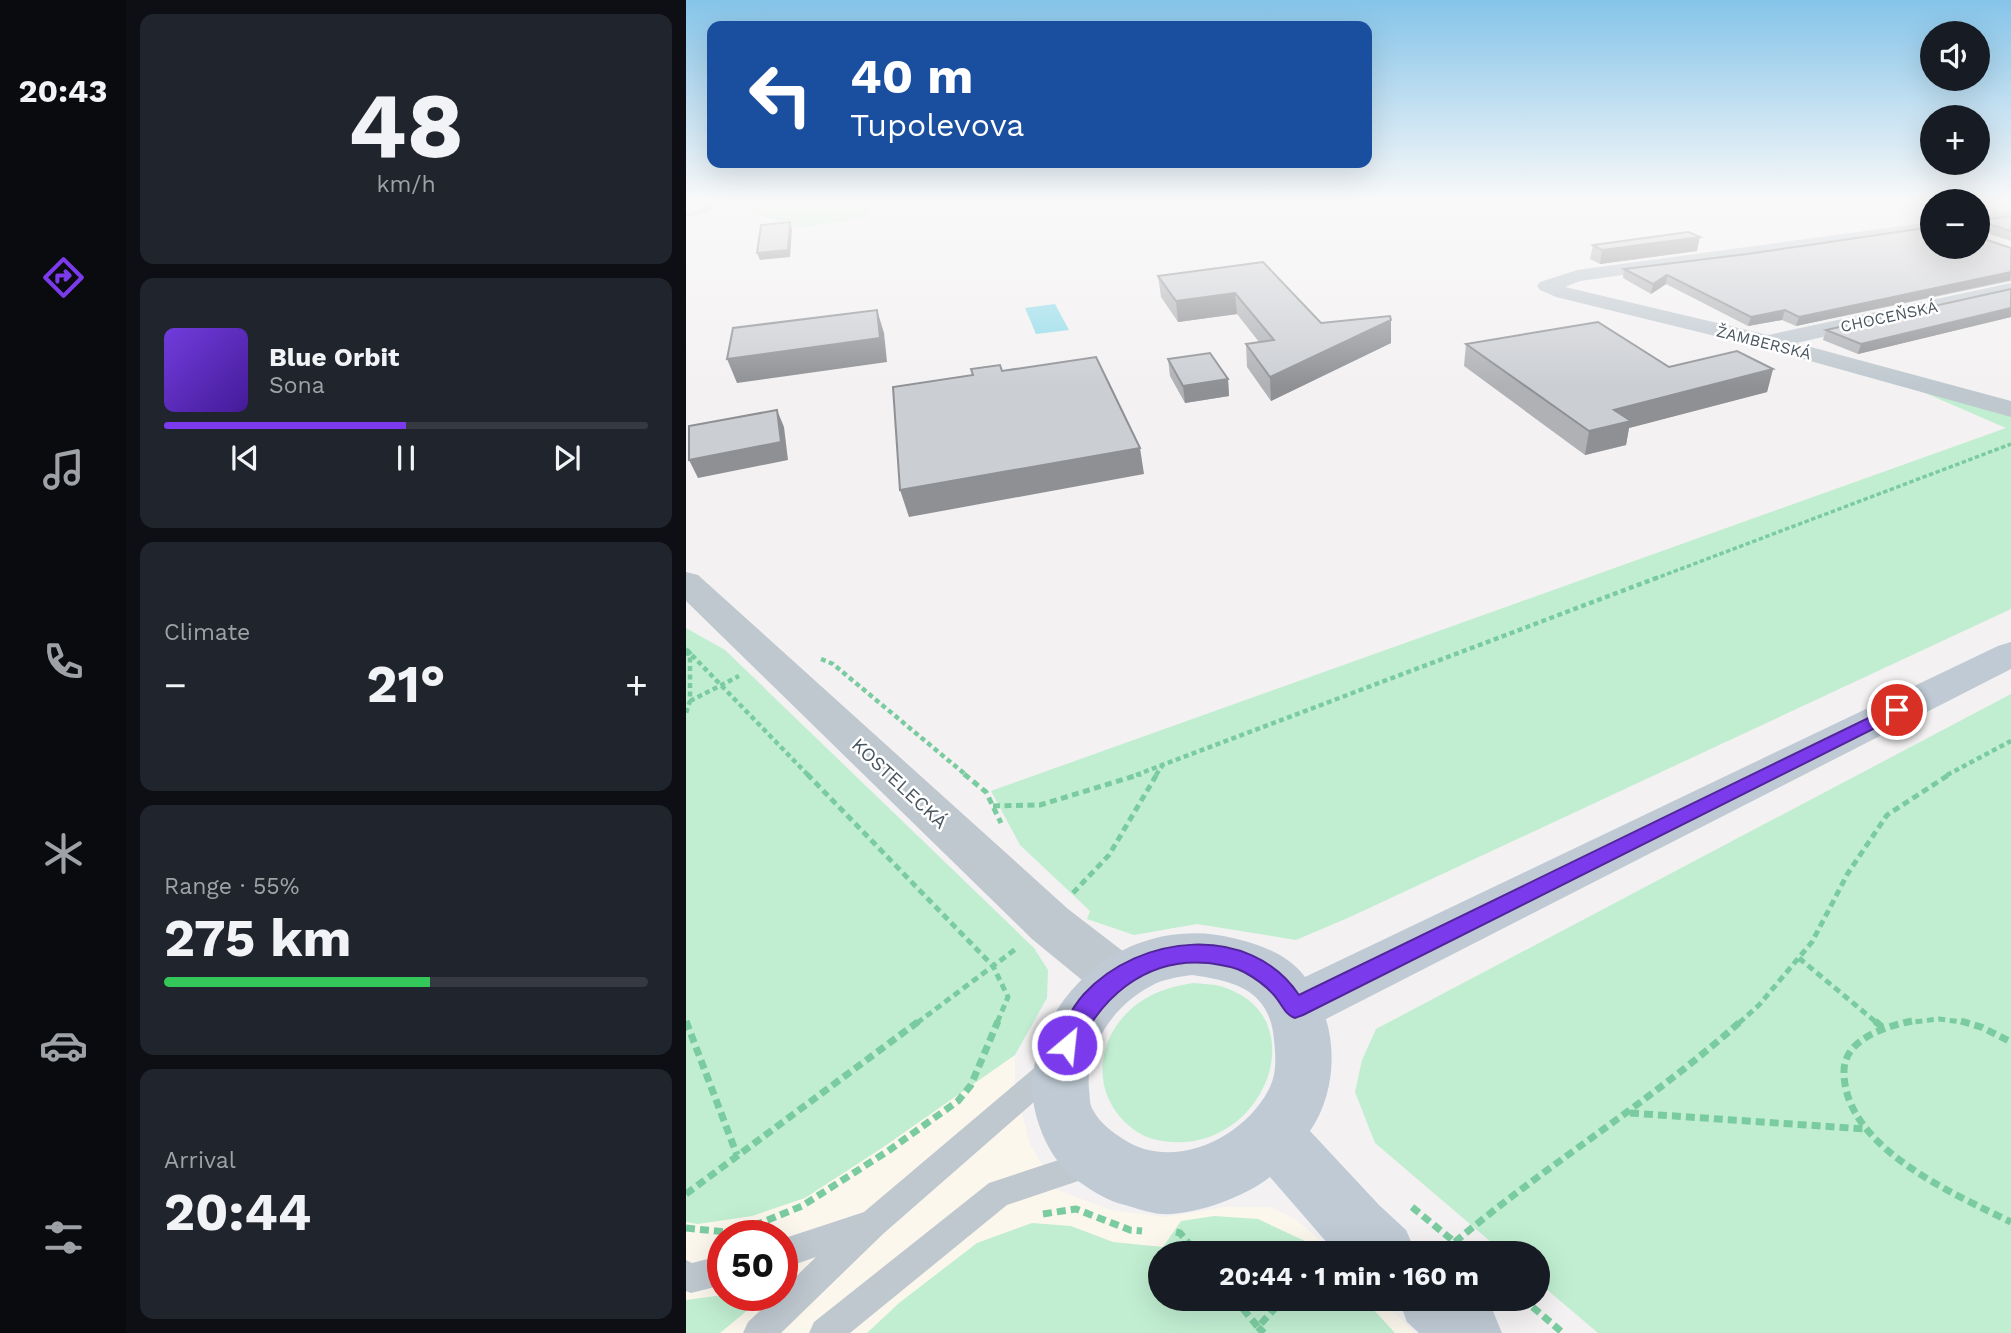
<!DOCTYPE html>
<html lang="en">
<head>
<meta charset="utf-8">
<style>
  body { margin:0; font-family:"Work Sans",sans-serif; background:#20242c; color:#f1f3f6; height:100vh; display:flex; flex-direction:column; font-size:26px; white-space:nowrap }
  * { box-sizing:border-box; margin:0 }
  p { font-size:23px; color:#9ea1a6 }
  .icon { flex:none; width:38px; height:38px; fill:none; stroke:currentColor; stroke-width:2; stroke-linecap:round; stroke-linejoin:round }
  .map { position:relative; flex:1; overflow:hidden }
  .drawer { display:flex; flex-direction:column; gap:14px; padding:14px; background:#0d0f14; width:560px }
  .drawer>* { flex:none }
  .top-card { position:absolute; left:21px; top:21px; width:665px; height:147px; border-radius:14px; box-shadow:0 7px 28px #0002; background:#1a4fa0; color:#fff; overflow:hidden }
  .fabs { position:absolute; left:1234px; top:21px; display:grid; gap:14px }
  .fabs a { display:grid; place-items:center; width:70px; height:70px; border-radius:50%; background:#171b24; box-shadow:0 7px 28px #0002; font-size:35px }
  .speed { position:absolute; left:21px; top:1220px; display:flex; gap:14px; font-size:35px; font-weight:700; text-align:center }
  .speed>* { display:grid; place-content:center; width:91px; height:91px; border-radius:50%; background:#171b24; box-shadow:0 7px 28px #0002; line-height:1 }
  .speed .limit { border:10px solid #d22; background:#fff; color:#111 }
  .pin { position:absolute; display:grid; place-items:center; width:60px; height:60px; color:#fff; margin:-30px; border:4px solid #fff; border-radius:50%; box-shadow:0 2px 7px #0007 }
  .me { position:absolute; width:77px; margin:-38px; rotate:28deg; stroke-linejoin:round; filter:drop-shadow(0 0 5px #0008) }
  .turn { display:flex; align-items:center; gap:24px; height:147px; padding:0 28px; font-size:32px }
  .turn .icon { width:91px; height:91px; stroke-width:2.5 }
  .turn b { display:block; font-size:49px; line-height:60px }
  .big { font-size:52px; font-weight:700; line-height:1.1 }
  .drawer .card { flex:1; display:flex; flex-direction:column; justify-content:center; gap:10px; min-width:0; padding:0 24px; border-radius:14px; background:#20242c }
  .drawer .dial { align-items:center; gap:0 }
  .dial b { font-size:91px; line-height:1 }
  .song { display:flex; align-items:center; gap:21px }
  .cover { width:84px; height:84px; border-radius:10px; background:linear-gradient(135deg,hsl(260 70% 55%),hsl(260 70% 35%)) }
  .played { height:7px; border-radius:4px; background:linear-gradient(90deg,#7c3aed 50%,#363941 50%) }
  .keys { display:flex; justify-content:space-around; direction:ltr }
  .heat { display:flex; justify-content:space-between; align-items:center; font-size:38px; direction:ltr }
  .charge { height:10px; border-radius:5px; background:linear-gradient(90deg,#34c759 55%,#363941 0) }
  .trip { position:absolute; left:462px; top:1241px; width:402px; height:70px; border-radius:35px; background:#171b24; box-shadow:0 7px 28px #0002; font-weight:700; line-height:70px; text-align:center }
  main { display:flex; flex:1; min-height:0 }
  .menu { display:flex; flex-direction:column; width:126px; justify-content:space-around; align-items:center; background:#090b0e; color:#9ea1a6 }
  .menu .icon { width:49px; height:49px }
  .menu .on { color:#7c3aed }
  .menu b { font-size:32px; color:#f1f3f6 }
  .map>svg:first-child { display:block }
</style>
</head>
<body>
<main>
<nav class="menu">
<b>20:43</b>
<svg class="icon on" aria-label="directions" viewBox="0 0 24 24"><path d="M12 3l9 9-9 9-9-9zM9 14v-3h6M13 9l2 2-2 2"/></svg>
<svg class="icon" aria-label="music" viewBox="0 0 24 24"><path d="M9 18V5l10-2v13"/><circle cx="6" cy="18" r="3"/><circle cx="16" cy="16" r="3"/></svg>
<svg class="icon" aria-label="phone" viewBox="0 0 24 24"><path d="M5 4h4l2 5-3 2q2 4 5 5l2-3 5 2v4C11 20 4 13 5 4z"/></svg>
<svg class="icon" aria-label="climate" viewBox="0 0 24 24"><path d="M12 3v18M4 7l16 10M4 17L20 7"/></svg>
<svg class="icon" aria-label="car" viewBox="0 0 24 24"><path d="M5 17H2v-5l4-1 3-4h7l3 4 3 1v5h-3M9 17h6M6 11h13"/><circle cx="7" cy="17" r="2"/><circle cx="17" cy="17" r="2"/></svg>
<svg class="icon" aria-label="filters" viewBox="0 0 24 24"><path d="M4 7h16M4 17h16"/><circle cx="9" cy="7" r="2"/><circle cx="15" cy="17" r="2"/></svg>
</nav>
<section class="drawer">
<div class="card dial"><b>48</b><p>km/h</p></div>
<div class="card">
<div class="song"><i class="cover"></i><div><b>Blue Orbit</b><p>Sona</p></div></div>
<div class="played"></div>
<div class="keys"><svg class="icon" aria-label="previous" viewBox="0 0 24 24"><path d="M18 5L8 12l10 7zM5 5v14"/></svg><svg class="icon" aria-label="pause" viewBox="0 0 24 24"><path d="M8 5v14M16 5v14"/></svg><svg class="icon" aria-label="next" viewBox="0 0 24 24"><path d="M6 5l10 7-10 7zM19 5v14"/></svg></div>
</div>
<div class="card"><p>Climate</p>
<div class="heat"><a>−</a><b class="big">21°</b><a>+</a></div>
</div>
<div class="card"><p>Range · 55%</p><b class="big">275 km</b><div class="charge"></div></div>
<div class="card"><p>Arrival</p><b class="big">20:44</b></div>
</section>
<div class="map">
<svg width="1325" height="1333" viewBox="0 0 1325 1333">
  <rect width="100%" height="100%" fill="#f3f1f1"/>
  <!-- commercial -->
  <path fill="#fcf7ec" fill-rule="evenodd" d="M 329,1055 L 329,1088 L 344,1144 L 371,1190 L 425,1210 L 480,1217 L 539,1207 L 585,1207 L 609,1219 L 649,1253 L 474,1253 L 474,1298 L 695,1299 L 729,1333 L 0,1333 L 0,1222 L 12,1224 L 196,1148 ZM 37,1236 L 96,1236 L 96,1295 L 37,1295 Z"/>
  <!-- green -->
  <path fill="#c1eed1" d="M 29,200 L 181,200 L 182,217 L 112,228 Z
    M 1216,383 L 1325,411 L 1325,609 L 664,917 L 610,940 L 511,924 L 448,935 L 401,919 L 404,911 L 334,845 L 305,791 L 1320,428 Z
    M 0,628 L 39,650 L 348,948 L 362,970 L 361,998 L 329,1055 L 196,1148 L 119,1198 L 66,1216 L 12,1224 L 0,1222 Z
    M 1325,694 L 1325,1333 L 912,1333 L 852,1282 L 852,1253 L 818,1253 L 689,1143 L 669,1092 L 676,1060 L 690,1029 Z
    M 507,983 C 516,984 526,984 534,986 C 627,1013 584,1137 498,1142 C 480,1143 461,1140 447,1129 C 401,1094 409,1031 457,1000 C 473,990 489,986 507,983 Z
    M 528,1216 L 572,1219 L 621,1242 L 633,1253 L 474,1253 L 474,1298 L 678,1299 L 709,1333 L 181,1333 L 213,1303 L 291,1243 L 346,1223 L 385,1226 L 427,1242 L 477,1247 L 495,1221 Z
    M 37,1295 L 80,1295 L 34,1333 L 0,1333 L 0,1300 Z"/>
  <!-- water -->
  <path fill="#90dbea" d="M 369,304 L 383,330 L 350,334 L 339,308 Z"/>
  <g fill="none" stroke-linecap="round" stroke-linejoin="round">
    <!-- path-far3 -->
    <path stroke="#7acca0" stroke-width="3.5" stroke-dasharray="4.5 2.5" stroke-linecap="butt" d="M 968,579 L 1325,444"/>
    <!-- path-far2 -->
    <path stroke="#7acca0" stroke-width="4.5" stroke-dasharray="5 3.5" stroke-linecap="butt" d="M 0,649 L 122,775
      M 0,654 L 4,653 L 4,701 L 0,713
      M 135,659 L 147,664 L 280,775
      M 4,701 L 53,676
      M 450,775 L 973,577
      M 470,775 L 476,766
      M 1261,775 L 1325,741"/>
    <!-- path-far1 -->
    <path stroke="#7acca0" stroke-width="5" stroke-dasharray="7 4.5" stroke-linecap="butt" d="M 121,774 L 307,966 L 322,997 L 311,1023
      M 278,774 L 300,792 L 315,823
      M 307,806 L 354,805 L 455,774
      M 387,893 L 423,855 L 471,774
      M 1113,958 L 1191,1023
      M 231,1023 L 331,948
      M 1053,1023 L 1073,1005 L 1126,942 L 1162,873 L 1201,815 L 1264,774
      M 1218,1023 L 1253,1019 L 1283,1023"/>
    <!-- path -->
    <path stroke="#7acca0" stroke-width="7" stroke-dasharray="9 5" stroke-linecap="butt" d="M 0,1021 L 51,1155
      M 1189,1021 L 1196,1027
      M 1226,1021 C 1201,1026 1158,1039 1158,1071 C 1157,1147 1268,1194 1325,1222
      M 1275,1021 L 1295,1027 L 1325,1042
      M 944,1113 L 1179,1129
      M 0,1194 L 233,1021
      M 726,1207 L 782,1253
      M 357,1214 L 390,1209 L 444,1230 L 456,1231
      M 0,1228 L 50,1233 L 116,1206 L 202,1151 L 272,1101 L 285,1085 L 312,1021
      M 490,1232 L 494,1233 L 511,1253
      M 769,1242 C 861,1164 965,1102 1055,1021
      M 548,1298 L 572,1327 L 598,1298
      M 836,1298 L 877,1333
      M 572,1327 L 578,1333"/>
    <!-- service -->
    <path fill="#bfc8cf" fill-rule="evenodd" d="M 13,200 L 22,200 L 29,207 L 22,213 L 0,217 L 0,213 L 20,207 Z
      M 362,1061 L 371,1064 L 375,1073 L 371,1082 L 197,1234 L 95,1333 L 57,1333 L 62,1322 L 91,1295 L 96,1295 L 96,1290 L 130,1257 L 96,1269 L 96,1239 L 178,1212 L 353,1064 Z
      M 403,1150 L 413,1154 L 417,1164 L 413,1174 L 321,1205 L 164,1333 L 123,1333 L 128,1322 L 303,1183 Z
      M 37,1255 L 37,1285 L 5,1293 L 0,1291 L 0,1260 L 6,1263 Z"/>
    <!-- minor -->
    <path fill="#bfc8cf" fill-rule="evenodd" d="M 1325,210 L 1325,220 L 1292,225 L 1292,215 Z
      M 1246,222 L 1246,232 L 894,281 L 879,287 L 1082,335 L 1325,283 L 1325,295 L 1110,343 L 1325,401 L 1325,417 L 1074,347 L 870,297 L 854,290 L 851,286 L 854,282 L 891,270 Z"/>
    <!-- tertiary -->
    <path fill="#bfc8cf" fill-rule="evenodd" d="M 0,572 L 12,575 L 382,909 L 451,962 L 458,978 L 451,994 L 432,1001 L 413,994 L 346,939 L 0,601 Z"/>
    <!-- secondary -->
    <path fill="#bfcad4" fill-rule="evenodd" d="M 1325,642 L 1325,669 L 640,1019 C 651,1056 646,1099 624,1131 L 693,1205 L 720,1230 L 730,1253 L 650,1253 L 584,1177 C 559,1197 507,1216 475,1214 C 463,1213 450,1208 439,1205 C 421,1201 407,1191 392,1181 C 372,1166 361,1148 353,1125 C 342,1093 345,1064 359,1033 C 391,959 471,917 551,939 C 575,945 603,955 619,977 L 1312,646 ZM 506,975 C 549,981 584,990 588,1040 C 590,1058 591,1075 582,1091 C 556,1139 487,1172 437,1139 C 425,1131 414,1123 407,1110 C 403,1104 404,1096 403,1089 C 399,1047 428,1005 465,986 C 477,979 492,977 506,975 Z
      M 712,1298 L 795,1298 L 806,1309 L 816,1333 L 733,1333 L 721,1322 Z"/>
  </g>
  <!-- wall -->
  <path fill="#afb1b5" d="M 1325,216 L 1325,241 L 1294,231 L 1295,238 L 1325,248 L 1325,281 L 1110,326 L 1096,320 L 1062,326 L 980,284 L 965,294 L 937,278 L 938,269 L 1061,254 Z
    M 907,245 L 1011,251 L 914,264 L 904,259 Z
    M 577,262 L 635,323 L 705,343 L 585,401 L 561,367 L 560,344 L 573,342 L 551,314 L 492,322 L 475,297 L 472,276 Z
    M 1325,289 L 1325,317 L 1172,354 L 1137,340 L 1140,330 Z
    M 780,344 L 983,367 L 1087,369 L 1081,392 L 943,428 L 940,445 L 899,455 L 778,366 Z
    M 482,359 L 542,379 L 543,396 L 499,403 L 484,376 Z"/>
  <!-- shaded-wall -->
  <path fill="#8e9094" d="M 104,222 L 106,229 L 104,257 L 74,260 L 71,253 Z
    M 1014,237 L 1011,251 L 914,264 L 916,250 Z
    M 1325,272 L 1324,280 L 1110,326 L 1113,317 Z
    M 981,275 L 980,284 L 965,294 L 967,284 Z
    M 549,293 L 551,314 L 492,322 L 490,301 Z
    M 1325,308 L 1325,317 L 1172,354 L 1175,344 Z
    M 191,310 L 198,333 L 201,362 L 51,383 L 41,359 Z
    M 1099,310 L 1096,320 L 1062,326 L 1065,317 Z
    M 705,320 L 705,343 L 585,401 L 584,377 Z
    M 1087,369 L 1081,392 L 943,428 L 940,445 L 899,455 L 903,431 L 928,410 Z
    M 542,379 L 543,396 L 499,403 L 497,386 Z
    M 91,410 L 98,427 L 102,460 L 12,478 L 3,460 Z
    M 454,448 L 458,474 L 223,517 L 214,490 Z"/>
  <!-- building -->
  <path fill="#cbced3" stroke="#8e9094" stroke-width="2" d="M 1325,216 L 1325,231 L 1296,222 L 1293,225 L 1295,238 L 1325,248 L 1325,272 L 1113,317 L 1099,310 L 1065,317 L 981,275 L 967,284 L 938,269 L 1061,254 L 1246,227 L 1246,247 L 1292,247 L 1292,221 Z
    M 104,222 L 102,250 L 71,253 L 75,225 Z
    M 1002,232 L 1014,237 L 916,250 L 907,245 Z
    M 577,262 L 635,323 L 704,316 L 705,320 L 584,377 L 560,344 L 588,340 L 549,293 L 490,301 L 472,276 Z
    M 1325,289 L 1325,308 L 1175,344 L 1140,330 Z
    M 191,310 L 194,338 L 41,359 L 47,328 Z
    M 912,322 L 983,367 L 1051,351 L 1087,369 L 928,410 L 945,421 L 903,431 L 780,344 Z
    M 524,353 L 542,379 L 497,386 L 482,359 Z
    M 410,357 L 454,448 L 214,490 L 207,387 L 287,375 L 285,369 L 314,365 L 316,371 Z
    M 91,410 L 95,442 L 3,460 L 3,426 Z"/>
  <!-- sky -->
  <linearGradient id="sky" x2="0" y2="1"><stop stop-color="#85c4e9"/><stop offset="0.52" stop-color="#faf9f9"/><stop offset="1" stop-color="#faf9f9" stop-opacity="0"/></linearGradient>
  <rect width="1325" height="387" fill="url(#sky)"/>
  <!-- route -->
  <path fill="#7c3aed" stroke="#51269a" stroke-width="2" d="M 1211,704 L 1217,706 L 1220,710 L 1217,714 L 617,1015 L 609,1018 C 598,1014 596,1004 588,995 C 580,986 569,978 558,972 C 547,966 535,965 522,963 C 458,957 413,999 389,1053 L 381,1056 L 372,1053 L 369,1045 C 376,1027 385,1009 398,994 C 453,934 564,922 613,995 Z"/>
  <g text-anchor="middle" stroke-width="5" stroke-linejoin="round" paint-order="stroke">
    <!-- far-street labels -->
    <g font-size="16" fill="#49555e" stroke="#fff">
      <text transform="translate(1203 316) rotate(-12)" y="6">CHOCEŇSKÁ</text>
      <text transform="translate(1078 342) rotate(14)" y="6">ŽAMBERSKÁ</text>
    </g>
    <!-- street labels -->
    <g font-size="19" fill="#49555e" stroke="#fff">
      <text transform="translate(214 783) rotate(43)" y="7">KOSTELECKÁ</text>
    </g>
  </g>
</svg>
<div class="fabs">
<a><svg class="icon" aria-label="sound" viewBox="0 0 24 24"><path d="M4 9h4l5-4v14l-5-4H4zM17 9q2 3 0 6"/></svg></a>
<a>+</a>
<a>−</a>
</div>
<div class="speed"><div class="limit">50</div></div>
<div class="pin" style="left:1211px;top:710px;background:#d93025"><svg class="icon" aria-label="arrive" viewBox="0 0 24 24"><path d="M6 21V4h12l-3 4 3 4H6"/></svg></div>
<svg class="me" style="left:381px;top:1045px" viewBox="-20 -20 40 40"><circle r="17" fill="#7c3aed" stroke="#fff" stroke-width="3"/><path d="M0-11L8 9 0 5-8 9z" fill="#fff"/></svg>
<div class="trip">20:44 · 1 min · 160 m</div>
<div class="top-card">
<div class="turn"><svg class="icon" aria-label="left" viewBox="0 0 24 24"><path d="M17 20v-9H6M10 6l-5 5 5 5"/></svg><div><b>40 m</b>Tupolevova</div></div>
</div>
</div>
</main>
</body>
</html>
